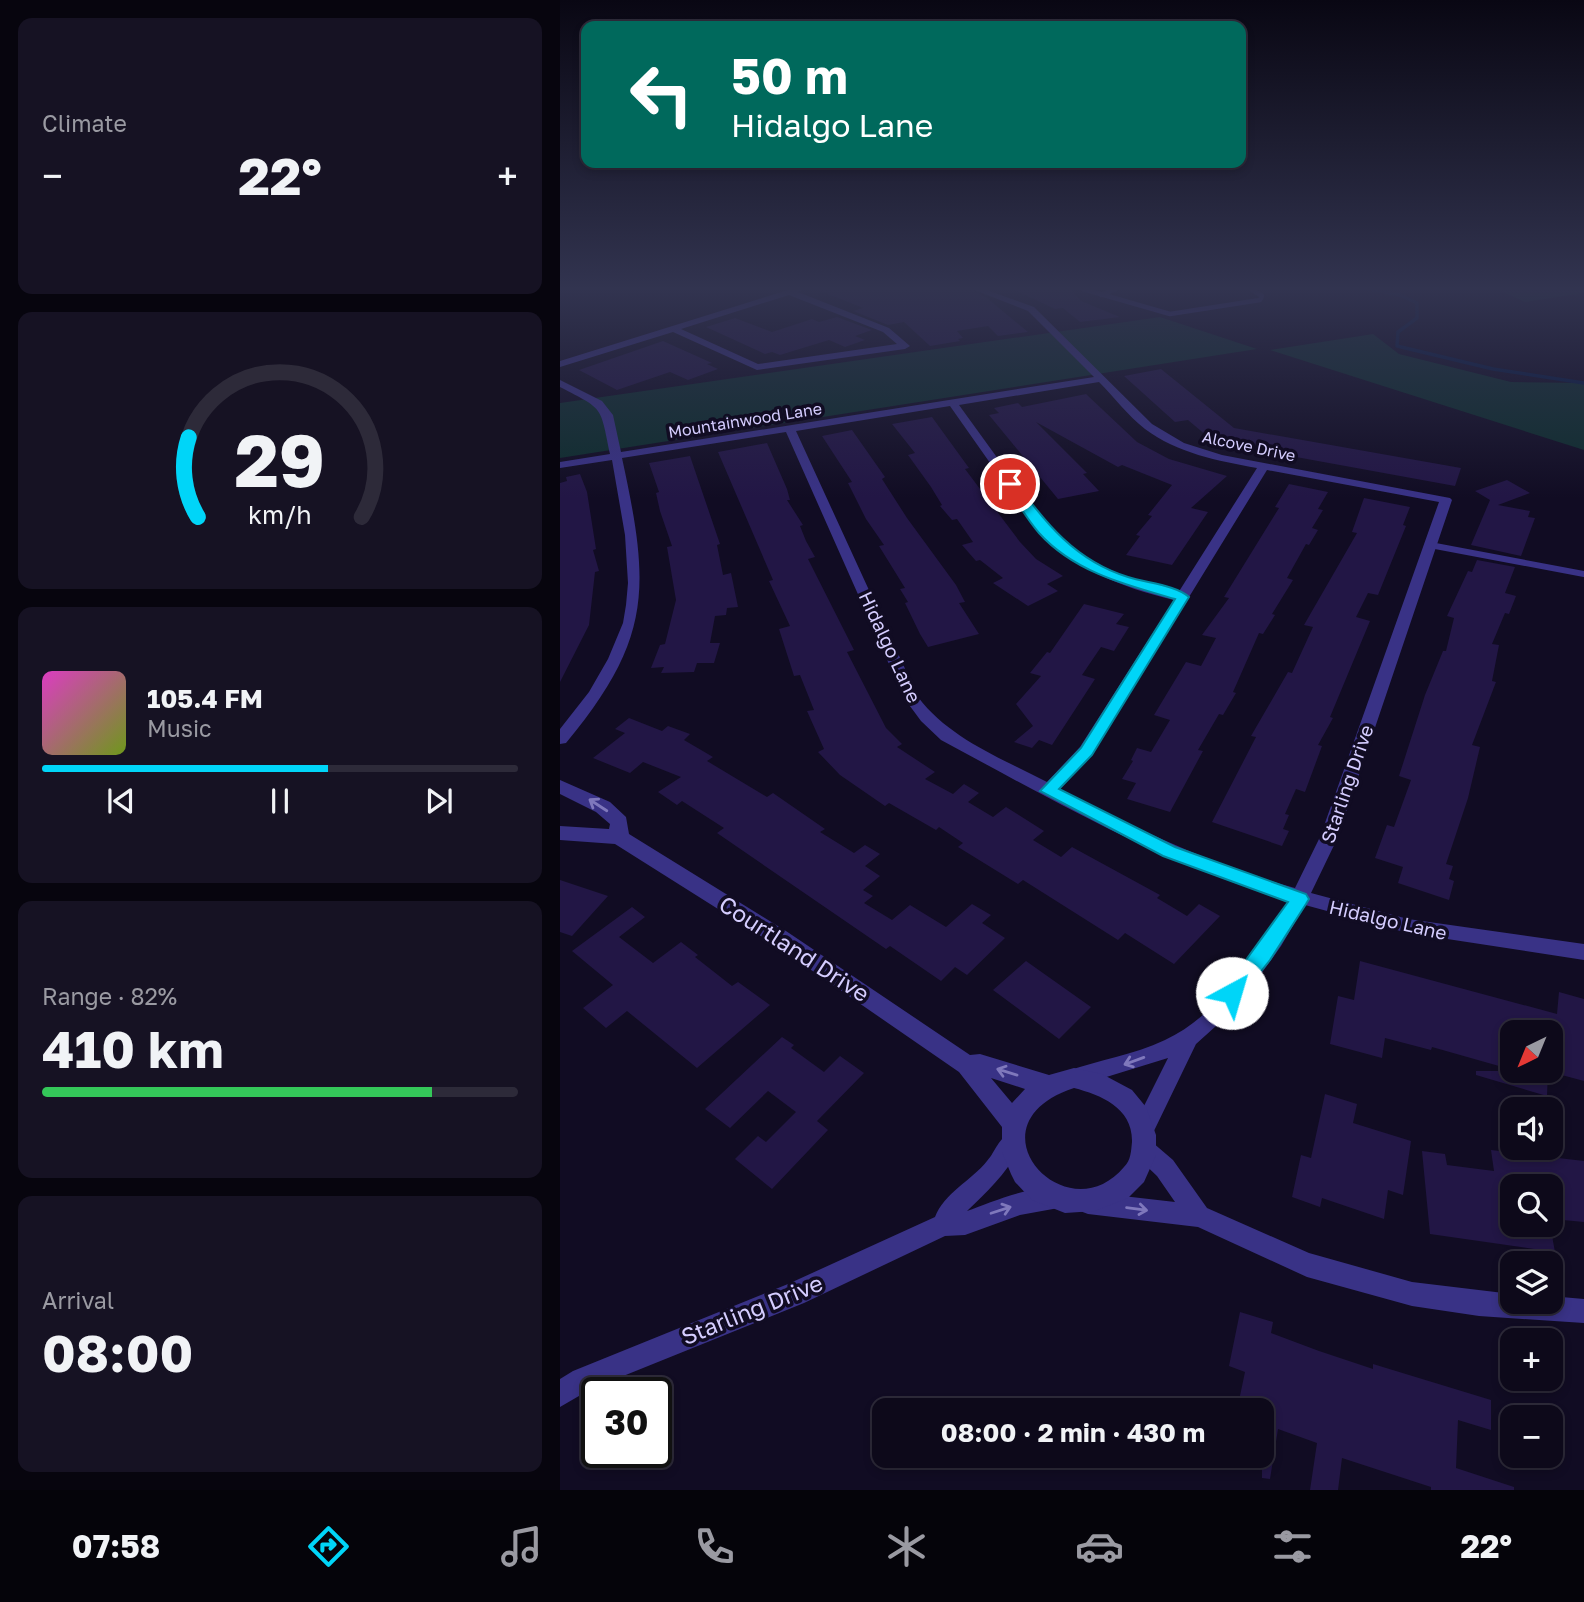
<!DOCTYPE html>
<html lang="en">
<head>
<meta charset="utf-8">
<style>
  body { margin:0; font-family:"Golos Text",sans-serif; background:#161223; color:#f1f3f6; height:100vh; display:flex; flex-direction:column; font-size:26px; white-space:nowrap }
  * { box-sizing:border-box; margin:0 }
  p { font-size:23px; color:#9a9aa2 }
  .icon { flex:none; width:38px; height:38px; fill:none; stroke:currentColor; stroke-width:2; stroke-linecap:round; stroke-linejoin:round }
  .map { position:relative; flex:1; overflow:hidden }
  .details { display:flex; flex-direction:column; gap:18px; padding:18px; background:#07050e; width:560px }
  .details>* { flex:none }
  .hud { position:absolute; left:21px; top:21px; width:665px; height:147px; border-radius:14px; box-shadow:0 4px 10px #0003,0 0 0 2px #2d2a39; background:#00695c; color:#fff; overflow:hidden }
  .needle { width:46px; rotate:223deg }
  .buttons { position:absolute; left:940px; top:1020px; display:grid; gap:14px }
  .buttons a { display:grid; place-items:center; width:63px; height:63px; border-radius:14px; background:#0d091a; box-shadow:0 4px 10px #0003,0 0 0 2px #2d2a39; font-size:35px }
  .speed { position:absolute; left:21px; top:1377px; display:flex; gap:14px; font-size:35px; font-weight:700; text-align:center }
  .speed>* { display:grid; place-content:center; width:91px; height:91px; border-radius:50%; background:#0d091a; box-shadow:0 4px 10px #0003,0 0 0 2px #2d2a39; line-height:1 }
  .speed .limit { border:4px solid #111; border-radius:10px; background:#fff; color:#111 }
  .pin { position:absolute; display:grid; place-items:center; width:60px; height:60px; color:#fff; margin:-30px; border:4px solid #fff; border-radius:50%; box-shadow:0 2px 7px #0007 }
  .me { position:absolute; width:77px; margin:-38px; rotate:39deg; stroke-linejoin:round; filter:drop-shadow(0 0 5px #0008) }
  .turn { display:flex; align-items:center; gap:24px; height:147px; padding:0 35px; font-size:32px }
  .turn .icon { width:91px; height:91px; stroke-width:2.5 }
  .turn b { display:block; font-size:49px; line-height:60px }
  .big { font-size:52px; font-weight:700; line-height:1.1 }
  .details .tile { flex:1; display:flex; flex-direction:column; justify-content:center; gap:10px; min-width:0; padding:0 24px; border-radius:14px; background:#161223 }
  .details .dial { align-items:center; gap:0 }
  .dial svg { height:182px; overflow:visible; fill:none; stroke:#2d2a39; stroke-width:7; stroke-linecap:round; text-anchor:middle }
  .dial text { fill:#f1f3f6; stroke:none }
  .song { display:flex; align-items:center; gap:21px }
  .cover { width:84px; height:84px; border-radius:10px; background:linear-gradient(135deg,hsl(310 70% 55%),hsl(80 70% 35%)) }
  .played { height:7px; border-radius:4px; background:linear-gradient(90deg,#00d5f8 60%,#2d2a39 60%) }
  .keys { display:flex; justify-content:space-around; direction:ltr }
  .heat { display:flex; justify-content:space-between; align-items:center; font-size:38px; direction:ltr }
  .charge { height:10px; border-radius:5px; background:linear-gradient(90deg,#34c759 82%,#2d2a39 0) }
  .trip { position:absolute; left:312px; top:1398px; width:402px; height:70px; border-radius:14px; background:#0d091a; box-shadow:0 4px 10px #0003,0 0 0 2px #2d2a39; font-weight:700; line-height:70px; text-align:center }
  .menu { display:flex; height:112px; justify-content:space-around; align-items:center; background:#05040a; color:#9a9aa2 }
  .menu .icon { width:49px; height:49px }
  .menu .current { color:#00d5f8 }
  .menu b { font-size:32px; color:#f1f3f6 }
  main { display:flex; flex:1; min-height:0 }
  .map>svg:first-child { display:block }
</style>
</head>
<body>
<main>
<section class="details">
<div class="tile"><p>Climate</p>
<div class="heat"><a>−</a><b class="big">22°</b><a>+</a></div>
</div>
<div class="tile dial"><svg viewBox="0 0 100 80">
<path d="M14 69A42 42 0 1 1 86 69"/>
<path d="M14 69A42 42 0 0 1 10 34" stroke="#00d5f8"/>
<text x="50" y="56" font-size="32" font-weight="700">29</text>
<text x="50" y="72" font-size="11">km/h</text>
</svg></div>
<div class="tile">
<div class="song"><i class="cover"></i><div><b>105.4 FM</b><p>Music</p></div></div>
<div class="played"></div>
<div class="keys"><svg class="icon" aria-label="previous" viewBox="0 0 24 24"><path d="M18 5L8 12l10 7zM5 5v14"/></svg><svg class="icon" aria-label="pause" viewBox="0 0 24 24"><path d="M8 5v14M16 5v14"/></svg><svg class="icon" aria-label="next" viewBox="0 0 24 24"><path d="M6 5l10 7-10 7zM19 5v14"/></svg></div>
</div>
<div class="tile"><p>Range · 82%</p><b class="big">410 km</b><div class="charge"></div></div>
<div class="tile"><p>Arrival</p><b class="big">08:00</b></div>
</section>
<div class="map">
<svg width="1024" height="1490" viewBox="0 0 1024 1490">
  <rect width="100%" height="100%" fill="#110c23"/>
  <!-- green -->
  <path fill="#0e2d2d" d="M 937,289 L 1024,289 L 1024,293 L 965,302 Z
    M 600,317 L 697,349 L 0,458 L 0,403 Z
    M 813,334 L 839,354 L 951,382 L 1024,383 L 1024,450 L 710,350 Z"/>
  <g fill="none" stroke-linecap="round" stroke-linejoin="round">
    <!-- stream -->
    <path stroke="#051942" stroke-width="3.5" d="M 809,289 L 840,295 L 857,303 L 857,318 L 838,332 L 837,346 L 933,369 L 1024,383"/>
  </g>
  <!-- building -->
  <path fill="#221645" d="M 256,289 L 410,289 L 427,298 L 468,332 L 438,336 L 428,326 L 397,331 L 403,338 L 398,339 L 400,341 L 370,346 L 344,322 L 328,325 L 293,311 L 303,308 Z
    M 453,289 L 510,289 L 521,301 L 560,317 L 520,322 L 503,308 L 495,309 Z
    M 277,317 L 312,330 L 295,336 L 305,340 L 285,347 L 269,340 L 220,355 L 212,352 L 205,354 L 146,327 L 175,318 L 212,332 L 252,319 L 259,322 Z
    M 103,341 L 152,363 L 147,364 L 158,369 L 128,380 L 110,372 L 57,390 L 19,370 Z
    M 601,369 L 674,428 L 901,468 L 895,486 L 654,442 L 628,420 L 615,422 L 564,376 Z
    M 526,394 L 577,442 L 609,459 L 667,476 L 631,508 L 648,512 L 612,565 L 566,555 L 580,536 L 576,535 L 592,516 L 588,515 L 612,485 L 562,465 L 558,467 L 476,422 L 527,473 L 523,474 L 539,491 L 498,499 L 429,415 L 439,413 L 434,408 L 458,403 L 462,407 Z
    M 372,417 L 409,468 L 405,469 L 460,542 L 476,559 L 503,576 L 487,584 L 498,591 L 468,606 L 433,583 L 443,578 L 420,560 L 416,561 L 402,545 L 413,542 L 397,519 L 392,520 L 380,506 L 382,505 L 371,487 L 348,455 L 355,453 L 332,424 Z
    M 292,430 L 325,477 L 322,479 L 347,518 L 396,585 L 405,602 L 399,603 L 419,634 L 368,647 L 360,634 L 345,603 L 348,602 L 340,589 L 345,588 L 319,546 L 324,545 L 306,519 L 288,483 L 292,482 L 262,436 Z
    M 207,443 L 227,489 L 230,500 L 227,500 L 243,525 L 240,526 L 246,541 L 255,557 L 248,559 L 294,650 L 287,652 L 326,728 L 342,744 L 337,747 L 375,772 L 365,779 L 393,794 L 404,784 L 419,793 L 408,802 L 433,817 L 446,807 L 484,831 L 473,840 L 501,857 L 512,847 L 600,895 L 597,898 L 627,916 L 639,904 L 660,916 L 614,964 L 565,933 L 558,940 L 463,880 L 458,884 L 398,847 L 403,843 L 379,827 L 376,830 L 329,803 L 325,806 L 280,775 L 258,752 L 264,749 L 247,711 L 254,710 L 240,675 L 234,676 L 219,629 L 230,626 L 209,581 L 213,580 L 158,452 Z
    M 130,456 L 160,544 L 157,545 L 163,575 L 171,573 L 178,607 L 167,608 L 166,615 L 155,616 L 150,643 L 160,643 L 154,663 L 137,663 L 134,672 L 101,673 L 104,667 L 91,668 L 100,645 L 105,644 L 116,600 L 107,547 L 112,546 L 100,511 L 96,493 L 99,492 L 89,463 Z
    M 20,474 L 27,492 L 36,549 L 33,550 L 39,571 L 35,572 L 29,625 L 0,682 L 0,483 L 7,481 L 6,477 Z
    M 947,480 L 970,493 L 938,505 L 970,511 L 968,517 L 975,518 L 961,556 L 911,545 L 930,500 L 915,491 Z
    M 729,484 L 768,492 L 758,509 L 763,510 L 752,528 L 758,530 L 749,545 L 746,544 L 727,578 L 733,580 L 712,614 L 715,615 L 703,634 L 699,633 L 673,692 L 676,693 L 663,715 L 659,714 L 638,750 L 643,751 L 610,812 L 567,799 L 576,783 L 562,779 L 573,761 L 571,760 L 577,748 L 591,752 L 610,720 L 594,715 L 626,662 L 641,666 L 656,638 L 642,635 L 669,598 L 664,597 L 719,508 L 715,507 Z
    M 804,498 L 850,507 L 843,525 L 846,526 L 818,595 L 808,593 L 796,617 L 810,621 L 770,717 L 773,718 L 758,745 L 762,746 L 745,792 L 736,789 L 725,814 L 729,815 L 723,829 L 729,831 L 722,846 L 652,822 L 696,737 L 691,736 L 728,672 L 732,673 L 753,627 L 744,625 L 797,533 L 792,532 Z
    M 917,560 L 955,567 L 945,593 L 956,596 L 949,614 L 945,613 L 932,644 L 939,645 L 932,681 L 936,682 L 912,745 L 920,747 L 908,798 L 886,864 L 893,866 L 889,879 L 894,881 L 889,900 L 838,883 L 843,867 L 815,858 L 827,825 L 834,827 L 851,780 L 839,776 L 865,695 L 883,651 L 886,651 L 894,618 L 887,616 L 908,571 L 912,572 Z
    M 524,604 L 564,614 L 556,624 L 569,627 L 554,651 L 541,647 L 522,675 L 535,679 L 492,745 L 479,740 L 472,748 L 454,742 L 473,726 L 456,704 L 481,676 L 470,673 L 487,652 L 490,653 Z
    M 69,718 L 102,731 L 108,726 L 130,734 L 124,740 L 153,757 L 147,761 L 207,797 L 213,793 L 265,829 L 260,832 L 294,853 L 305,845 L 320,854 L 305,866 L 320,876 L 303,890 L 313,896 L 304,903 L 332,920 L 350,905 L 386,927 L 412,904 L 431,915 L 422,923 L 445,938 L 407,975 L 395,967 L 381,981 L 330,946 L 326,949 L 157,833 L 164,828 L 122,801 L 117,805 L 98,792 L 121,777 L 83,762 L 70,773 L 33,758 L 65,733 L 55,729 Z
    M 0,880 L 48,896 L 12,936 L 0,932 Z
    M 72,907 L 85,917 L 59,937 L 93,963 L 121,942 L 138,955 L 135,957 L 172,986 L 178,982 L 210,1005 L 137,1068 L 67,1011 L 46,1028 L 23,1008 L 53,985 L 12,951 Z
    M 466,961 L 531,1007 L 499,1039 L 433,990 Z
    M 800,961 L 997,1014 L 999,992 L 1024,999 L 1024,1081 L 998,1074 L 1001,1034 L 966,1025 L 965,1032 L 952,1032 L 952,1071 L 988,1071 L 987,1096 L 916,1075 L 916,1071 L 938,1071 L 939,1066 L 872,1047 L 871,1050 L 825,1038 L 822,1058 L 770,1044 L 778,996 L 794,1000 Z
    M 222,1037 L 234,1045 L 231,1048 L 264,1072 L 280,1056 L 304,1073 L 257,1121 L 268,1130 L 212,1189 L 175,1159 L 198,1136 L 206,1142 L 236,1112 L 208,1091 L 170,1128 L 145,1109 Z
    M 765,1094 L 797,1104 L 793,1123 L 851,1141 L 843,1195 L 828,1190 L 824,1219 L 762,1198 L 760,1207 L 732,1197 L 741,1155 L 751,1158 Z
    M 931,1150 L 1024,1161 L 1024,1222 L 1003,1220 L 996,1187 L 967,1183 L 968,1186 L 952,1186 L 952,1225 L 990,1225 L 995,1252 L 870,1234 L 862,1151 L 885,1154 L 887,1165 L 934,1171 Z
    M 680,1312 L 713,1322 L 711,1333 L 759,1351 L 813,1369 L 813,1364 L 931,1400 L 931,1430 L 898,1420 L 896,1468 L 954,1487 L 954,1490 L 871,1490 L 871,1487 L 782,1458 L 778,1490 L 750,1490 L 757,1443 L 718,1429 L 710,1479 L 702,1478 L 702,1410 L 677,1410 L 685,1372 L 669,1366 Z"/>
  <g fill="none" stroke-linecap="round" stroke-linejoin="round">
    <!-- service-far1 -->
    <path stroke="#393286" stroke-width="4.5" d="M 523,289 L 610,314 L 700,300 L 702,296 L 691,289
      M 541,295 L 556,289"/>
    <!-- service -->
    <path stroke="#393286" stroke-width="6" d="M 870,545 L 1024,574"/>
    <!-- minor -->
    <path fill="#393286" fill-rule="evenodd" d="M 231,289 L 244,289 L 238,292 L 329,328 L 350,346 L 345,349 L 197,370 L 113,332 L 0,367 L 0,361 ZM 229,295 L 323,332 L 337,344 L 198,364 L 121,329 Z
      M 412,289 L 424,289 L 474,307 L 592,424 L 624,443 L 662,455 L 890,498 L 892,500 L 778,837 L 751,893 L 848,919 L 1024,944 L 1024,960 L 848,933 L 745,905 L 721,946 L 686,995 L 666,1017 L 636,1044 L 592,1135 L 584,1138 L 576,1135 L 573,1128 L 608,1058 L 514,1087 L 507,1085 L 503,1078 L 507,1071 C 539,1060 573,1055 605,1040 C 659,1015 700,952 729,900 C 605,866 493,800 381,740 L 361,721 L 344,698 L 226,432 L 62,458 C 90,587 93,638 6,743 L 0,744 L 0,729 L 29,692 L 48,659 L 63,623 L 66,605 L 68,583 L 65,535 L 52,460 L 0,468 L 0,462 L 50,454 C 40,405 44,410 0,387 L 0,380 L 42,401 L 53,415 L 61,452 L 534,377 L 468,311 ZM 539,382 C 554,397 568,416 585,429 C 617,453 658,461 697,468 L 618,593 C 566,580 520,561 483,521 L 399,405 ZM 390,406 L 475,527 C 512,568 560,587 614,600 L 520,747 L 487,782 C 441,758 390,739 358,697 L 236,431 ZM 707,470 L 879,502 L 760,837 L 735,888 C 653,866 575,828 500,789 L 532,755 Z
      M 451,1133 L 459,1136 L 462,1143 C 449,1171 429,1190 407,1211 C 432,1202 479,1181 504,1191 L 508,1199 L 504,1207 L 460,1215 L 405,1235 L 385,1236 L 244,1303 L 31,1389 L 0,1407 L 0,1379 L 13,1371 L 228,1284 L 375,1217 C 384,1193 411,1181 427,1161 C 436,1151 438,1138 451,1133 Z
      M 584,1139 L 592,1142 L 613,1160 L 647,1208 L 749,1253 L 852,1282 L 952,1294 L 952,1302 L 990,1302 L 990,1296 L 1024,1299 L 1024,1323 L 919,1316 L 852,1306 L 747,1277 L 638,1227 L 528,1214 L 520,1211 L 516,1203 L 520,1195 L 528,1192 L 615,1202 L 597,1176 L 576,1156 L 573,1149 L 576,1142 Z"/>
    <!-- tertiary -->
    <path fill="#393286" fill-rule="evenodd" d="M 0,780 L 50,802 L 66,817 L 69,834 L 226,931 L 410,1055 L 420,1054 L 489,1075 L 514,1068 L 542,1074 L 572,1090 L 586,1107 L 596,1135 L 596,1155 L 584,1182 L 568,1198 L 535,1211 L 505,1213 L 472,1200 L 455,1182 L 451,1174 L 442,1152 L 442,1127 L 399,1072 L 212,943 L 55,844 L 0,840 L 0,826 L 49,829 L 50,824 L 36,812 L 0,794 ZM 431,1078 L 465,1089 L 452,1103 ZM 514,1088 C 541,1095 573,1108 572,1142 C 571,1151 571,1160 564,1167 C 506,1236 404,1124 514,1088 Z"/>
  </g>
  <!-- one-way arrows -->
  <defs><path id="oneway-shaft" d="M-6 0H5M1.5-3L5.5 0L1.5 3" fill="none" stroke-width="1.6" stroke-linecap="round" stroke-linejoin="round" transform="scale(1.75)"/></defs>
  <g stroke="#7f78bc">
    <use href="#oneway-shaft" transform="translate(38 805) rotate(-147)"/>
    <use href="#oneway-shaft" transform="translate(574 1061) rotate(160)"/>
    <use href="#oneway-shaft" transform="translate(447 1072) rotate(-163)"/>
    <use href="#oneway-shaft" transform="translate(577 1209) rotate(7)"/>
    <use href="#oneway-shaft" transform="translate(441 1210) rotate(-18)"/>
  </g>
  <!-- sky -->
  <linearGradient id="sky" x2="0" y2="1"><stop stop-color="#090713"/><stop offset="0.58" stop-color="#323450"/><stop offset="1" stop-color="#323450" stop-opacity="0"/></linearGradient>
  <rect width="1024" height="498" fill="url(#sky)"/>
  <!-- route -->
  <path fill="#00d5f8" stroke="#008aa1" stroke-width="2" d="M 446,481 L 455,481 C 485,523 516,561 568,577 C 586,583 616,585 629,597 L 532,755 L 499,789 L 615,847 L 746,894 L 749,899 L 746,904 L 710,960 L 679,999 L 665,999 L 662,993 L 728,902 L 603,856 L 480,791 L 521,748 L 615,599 C 566,585 514,572 479,533 C 466,518 456,500 445,484 Z"/>
  <g text-anchor="middle" stroke-width="7" stroke-linejoin="round" paint-order="stroke">
    <!-- far-street labels -->
    <g font-size="16" fill="#d5cdff" stroke="#110c23">
      <text transform="translate(185 420) rotate(-9)" y="6">Mountainwood Lane</text>
      <text transform="translate(689 446) rotate(12)" y="6">Alcove Drive</text>
    </g>
    <!-- street labels -->
    <g font-size="19" fill="#d5cdff" stroke="#110c23">
      <text transform="translate(330 647) rotate(65)" y="7">Hidalgo Lane</text>
      <text transform="translate(787 784) rotate(-71)" y="7">Starling Drive</text>
      <text transform="translate(828 920) rotate(13)" y="7">Hidalgo Lane</text>
    </g>
    <!-- near-street labels -->
    <g font-size="23" fill="#d5cdff" stroke="#110c23">
      <text transform="translate(234 949) rotate(33)" y="8">Courtland Drive</text>
      <text transform="translate(192 1310) rotate(-22)" y="8">Starling Drive</text>
    </g>
  </g>
</svg>
<div class="buttons">
<a><svg class="needle" viewBox="-14 -14 28 28"><path d="M0-13l5 13h-10z" fill="#e53935"/><path d="M0 13l5-13h-10z" fill="#9a9aa2"/></svg></a>
<a><svg class="icon" aria-label="sound" viewBox="0 0 24 24"><path d="M4 9h4l5-4v14l-5-4H4zM17 9q2 3 0 6"/></svg></a>
<a><svg class="icon" aria-label="search" viewBox="0 0 24 24"><circle cx="10" cy="10" r="6"/><path d="M15 15l6 6"/></svg></a>
<a><svg class="icon" aria-label="layers" viewBox="0 0 24 24"><path d="M12 4l9 5-9 5-9-5zM3 14l9 5 9-5"/></svg></a>
<a>+</a>
<a>−</a>
</div>
<div class="speed"><div class="limit">30</div></div>
<div class="pin" style="left:450px;top:484px;background:#d93025"><svg class="icon" aria-label="arrive" viewBox="0 0 24 24"><path d="M6 21V4h12l-3 4 3 4H6"/></svg></div>
<svg class="me" style="left:672px;top:993px" viewBox="-20 -20 40 40"><circle r="19" fill="#fff"/><path d="M0-13L10 11 0 6-10 11z" fill="#00d5f8"/></svg>
<div class="trip">08:00 · 2 min · 430 m</div>
<div class="hud">
<div class="turn"><svg class="icon" aria-label="left" viewBox="0 0 24 24"><path d="M17 20v-9H6M10 6l-5 5 5 5"/></svg><div><b>50 m</b>Hidalgo Lane</div></div>
</div>
</div>
</main>
<nav class="menu">
<b>07:58</b>
<svg class="icon current" aria-label="directions" viewBox="0 0 24 24"><path d="M12 3l9 9-9 9-9-9zM9 14v-3h6M13 9l2 2-2 2"/></svg>
<svg class="icon" aria-label="music" viewBox="0 0 24 24"><path d="M9 18V5l10-2v13"/><circle cx="6" cy="18" r="3"/><circle cx="16" cy="16" r="3"/></svg>
<svg class="icon" aria-label="phone" viewBox="0 0 24 24"><path d="M5 4h4l2 5-3 2q2 4 5 5l2-3 5 2v4C11 20 4 13 5 4z"/></svg>
<svg class="icon" aria-label="climate" viewBox="0 0 24 24"><path d="M12 3v18M4 7l16 10M4 17L20 7"/></svg>
<svg class="icon" aria-label="car" viewBox="0 0 24 24"><path d="M5 17H2v-5l4-1 3-4h7l3 4 3 1v5h-3M9 17h6M6 11h13"/><circle cx="7" cy="17" r="2"/><circle cx="17" cy="17" r="2"/></svg>
<svg class="icon" aria-label="filters" viewBox="0 0 24 24"><path d="M4 7h16M4 17h16"/><circle cx="9" cy="7" r="2"/><circle cx="15" cy="17" r="2"/></svg>
<b>22°</b>
</nav>
</body>
</html>
